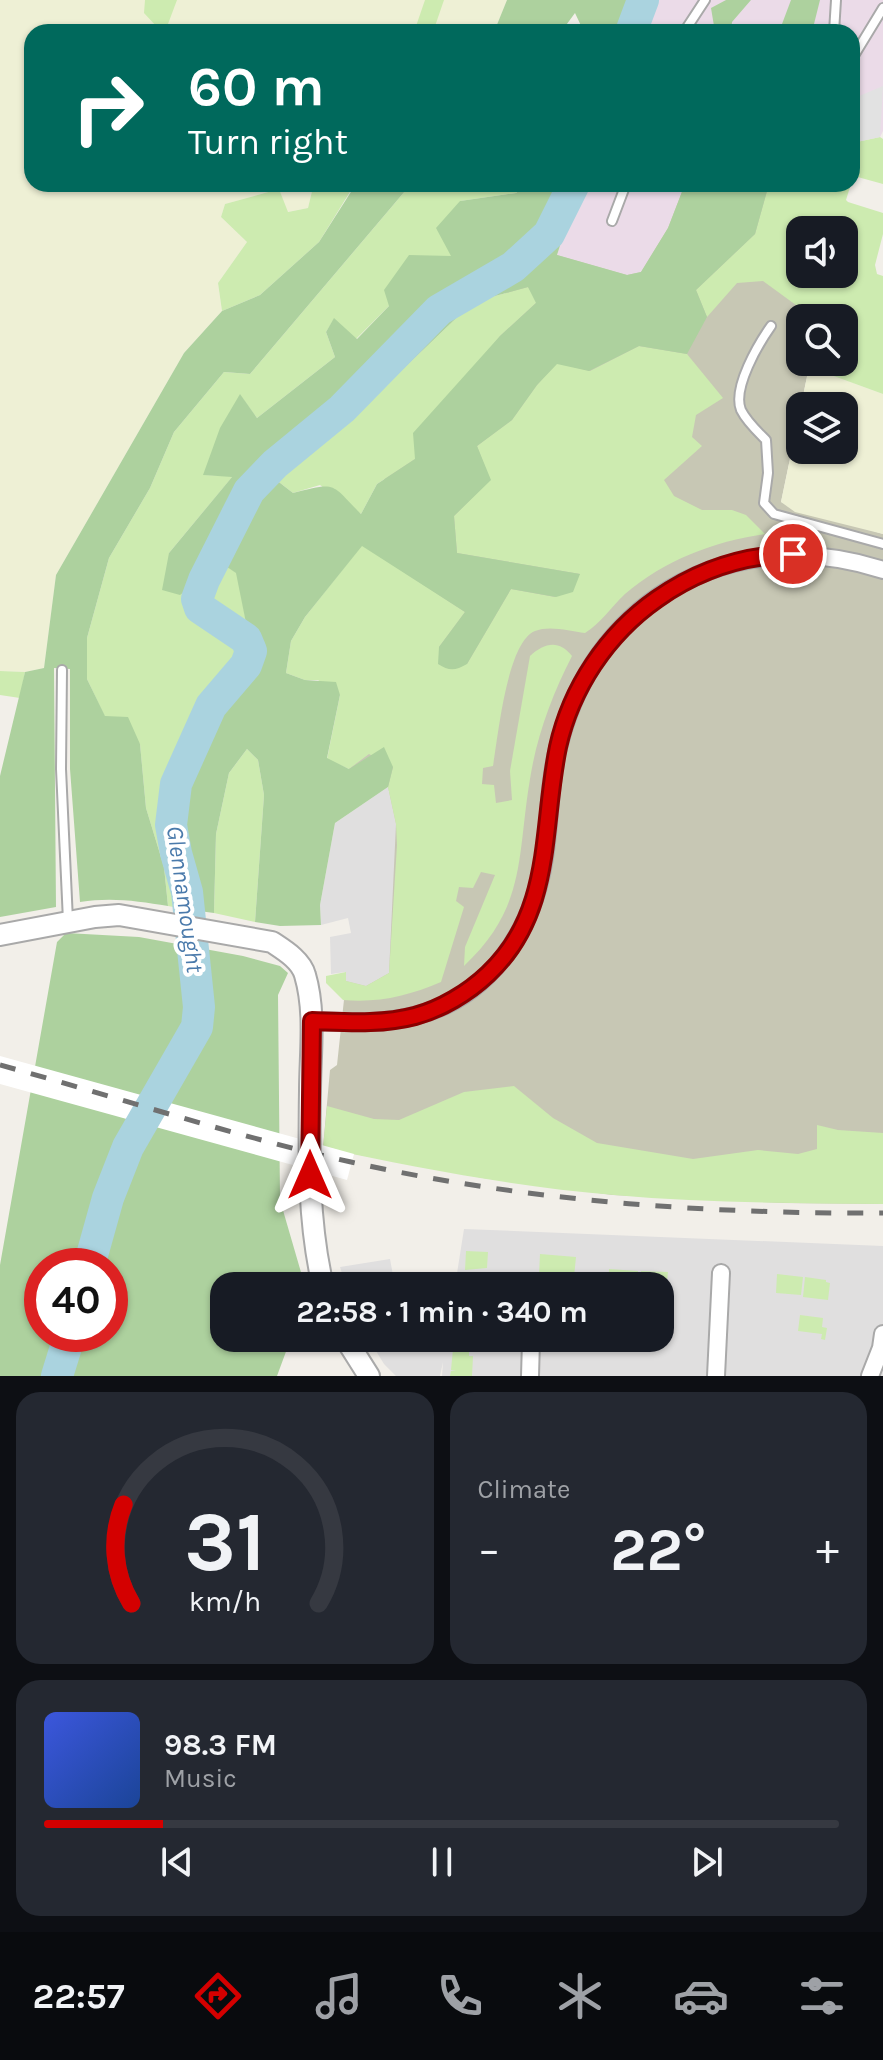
<!DOCTYPE html>
<html lang="en">
<head>
<meta charset="utf-8">
<style>
  body { margin:0; font-family:Karla,sans-serif; background:#242831; color:#f1f3f6; height:100vh; display:flex; flex-direction:column; font-size:30px; white-space:nowrap }
  * { box-sizing:border-box; margin:0 }
  p { font-size:26px; color:#9ea1a6 }
  .icon { flex:none; width:44px; height:44px; fill:none; stroke:currentColor; stroke-width:2; stroke-linecap:round; stroke-linejoin:round }
  .map { position:relative; height:1376px; overflow:hidden }
  .side { display:flex; flex-direction:column; gap:16px; padding:16px; background:#0d0f14; flex:1 }
  .side>* { flex:none }
  .banner { position:absolute; left:24px; top:24px; width:836px; height:168px; border-radius:24px; box-shadow:0 2px 6px #0004; background:#00695c; color:#fff; overflow:hidden }
  .tools { position:absolute; left:786px; top:216px; display:grid; gap:16px }
  .tools a { display:grid; place-items:center; width:72px; height:72px; border-radius:16px; background:#171b24; box-shadow:0 2px 6px #0004; font-size:40px }
  .speed { position:absolute; left:24px; top:1248px; display:flex; gap:16px; font-size:40px; font-weight:700; text-align:center }
  .speed>* { display:grid; place-content:center; width:104px; height:104px; border-radius:50%; background:#171b24; box-shadow:0 2px 6px #0004; line-height:1 }
  .speed .limit { border:12px solid #d22; background:#fff; color:#111 }
  .pin { position:absolute; display:grid; place-items:center; width:68px; height:68px; color:#fff; margin:-34px; border:4px solid #fff; border-radius:50%; box-shadow:0 2px 8px #0007 }
  .me { position:absolute; width:88px; margin:-44px; rotate:0deg; stroke-linejoin:round; filter:drop-shadow(0 0 6px #0008) }
  .turn { display:flex; align-items:center; gap:28px; height:168px; padding:0 32px; font-size:36px }
  .turn .icon { width:104px; height:104px; stroke-width:2.5 }
  .turn b { display:block; font-size:56px; line-height:68px }
  .big { font-size:60px; font-weight:700; line-height:1.1 }
  .side .widget { flex:1; display:flex; flex-direction:column; justify-content:center; gap:12px; min-width:0; padding:0 28px; border-radius:24px; background:#242831 }
  .side .dial { align-items:center; gap:0 }
  .dial svg { height:208px; overflow:visible; fill:none; stroke:#363941; stroke-width:7; stroke-linecap:round; text-anchor:middle }
  .dial text { fill:#f1f3f6; stroke:none }
  .song { display:flex; align-items:center; gap:24px }
  .cover { width:96px; height:96px; border-radius:12px; background:linear-gradient(135deg,hsl(230 70% 55%),hsl(220 70% 35%)) }
  .played { height:8px; border-radius:4px; background:linear-gradient(90deg,#d40000 15%,#363941 15%) }
  .keys { display:flex; justify-content:space-around; direction:ltr }
  .heat { display:flex; justify-content:space-between; align-items:center; font-size:44px; direction:ltr }
  .side .tiles { flex:1; display:grid; gap:16px; grid-template-columns:1fr 1fr }
  .widget:last-child { grid-column:span 2 }
  .trip { position:absolute; left:210px; top:1272px; width:464px; height:80px; border-radius:24px; background:#171b24; box-shadow:0 2px 6px #0004; font-weight:700; line-height:80px; text-align:center }
  .dock { display:flex; height:128px; justify-content:space-around; align-items:center; background:#090b0e; color:#9ea1a6 }
  .dock .icon { width:56px; height:56px }
  .dock .active { color:#d40000 }
  .dock b { font-size:36px; color:#f1f3f6 }
  .map>svg:first-child { display:block }
</style>
</head>
<body>
<div class="map">
<svg width="883" height="1376" viewBox="0 0 883 1376">
  <rect width="100%" height="100%" fill="#f2efe9"/>
  <!-- residential -->
  <path fill="#e0dfdf" d="M 388,787 L 396,824 L 397,845 L 389,973 L 366,986 L 346,981 L 345,972 L 331,974 L 330,937 L 351,933 L 348,918 L 321,925 L 320,905 L 335,823 Z
    M 464,1229 L 883,1246 L 883,1376 L 442,1376 L 443,1362 L 440,1376 L 396,1376 L 384,1364 L 368,1338 L 660,1338 L 660,1286 L 455,1286 Z
    M 390,1259 L 395,1286 L 346,1286 L 340,1267 Z"/>
  <!-- industrial -->
  <path fill="#ebdbe8" d="M 649,0 L 883,0 L 883,131 L 880,137 L 852,143 L 852,32 L 637,32 Z
    M 580,184 L 685,184 L 668,228 L 641,272 L 627,275 L 557,255 Z"/>
  <!-- construction -->
  <path fill="#c7c7b4" d="M 685,184 L 817,184 L 800,230 L 800,298 L 796,351 L 800,362 L 805,362 L 809,367 L 781,502 L 883,534 L 883,1204 L 783,1203 L 613,1195 L 483,1178 L 323,1148 L 330,1070 L 337,1065 L 346,981 L 366,986 L 389,973 L 396,824 L 388,787 L 372,769 L 349,769 L 397,375 L 557,255 L 627,275 L 641,272 L 668,228 Z"/>
  <!-- farmland -->
  <path fill="#eef0d5" d="M 0,0 L 507,0 L 494,32 L 32,32 L 32,184 L 356,184 L 353,187 L 313,187 L 308,208 L 287,212 L 279,189 L 225,204 L 221,217 L 247,242 L 218,283 L 222,311 L 184,353 L 56,575 L 44,668 L 25,672 L 0,671 Z
    M 809,367 L 883,394 L 883,534 L 795,512 L 781,502 L 800,411 L 800,450 L 844,450 L 844,406 L 801,406 Z"/>
  <!-- grass -->
  <path fill="#cdebb0" fill-rule="evenodd" d="M 145,0 L 177,0 L 168,24 L 157,27 L 144,13 Z
    M 425,0 L 444,0 L 433,32 L 414,32 Z
    M 880,137 L 883,139 L 883,184 L 854,176 L 852,180 L 852,143 Z
    M 411,184 L 527,184 L 516,193 L 460,201 L 452,256 L 389,306 L 356,339 L 334,319 L 326,332 L 335,357 L 257,418 L 240,395 L 204,475 L 233,476 L 169,553 L 180,594 L 221,563 L 237,573 L 253,659 L 220,687 L 196,722 L 184,769 L 175,841 L 184,909 L 168,906 L 164,867 L 146,808 L 140,744 L 105,717 L 87,679 L 87,638 L 109,558 L 150,488 L 174,432 L 224,372 L 250,374 Z
    M 769,184 L 851,184 L 846,200 L 848,202 L 883,213 L 883,234 L 875,265 L 877,274 L 883,276 L 883,394 L 809,367 L 805,362 L 844,362 L 844,318 L 800,318 L 800,356 L 796,352 L 800,308 L 763,281 L 737,283 L 707,317 L 696,290 L 755,234 ZM 800,230 L 844,230 L 844,274 L 838,274 L 849,281 L 844,286 L 835,288 L 828,284 L 826,277 L 831,274 L 800,274 Z
    M 313,187 L 353,187 L 319,242 L 260,295 L 222,311 L 218,283 L 247,242 L 221,217 L 225,204 L 279,189 L 288,212 L 308,208 Z
    M 528,287 L 537,302 L 500,336 L 471,372 L 415,459 L 377,484 L 361,514 L 320,485 L 293,493 L 275,479 L 397,375 L 473,302 Z
    M 639,346 L 687,354 L 723,398 L 696,415 L 692,437 L 702,446 L 664,480 L 674,496 L 702,510 L 732,510 L 746,515 L 765,534 C 715,541 664,560 625,594 C 611,607 601,623 585,633 C 570,631 549,625 535,631 C 507,642 498,737 493,766 L 483,768 L 482,784 L 494,785 L 496,803 L 512,800 L 510,771 L 530,656 C 544,643 559,639 572,656 C 552,695 537,735 530,779 C 517,856 527,907 464,966 L 465,947 L 495,875 L 481,872 L 473,888 L 459,887 L 456,901 L 464,907 L 441,982 C 408,996 379,1003 343,1000 L 326,983 L 326,976 L 346,972 L 346,981 L 366,986 L 389,973 L 397,845 L 396,824 L 388,787 L 393,767 L 369,754 L 349,769 L 327,759 L 340,695 L 318,680 L 305,680 L 286,673 L 291,641 L 305,617 L 362,545 L 465,612 L 439,647 L 467,664 L 511,589 L 555,597 L 580,574 L 457,553 L 454,516 L 490,480 L 477,446 L 512,420 L 537,385 L 557,363 L 590,371 Z
    M 0,671 L 25,672 L 20,698 L 0,695 Z
    M 247,749 L 258,760 L 264,795 L 255,922 L 214,913 L 216,834 L 229,773 Z
    M 514,1086 L 553,1118 L 597,1143 L 693,1159 L 758,1150 L 798,1154 L 817,1149 L 817,1125 L 838,1130 L 883,1133 L 883,1204 C 793,1203 703,1203 614,1195 C 516,1187 419,1168 323,1148 L 327,1106 L 374,1119 L 399,1120 L 464,1092 Z
    M 466,1251 L 488,1252 L 487,1268 L 465,1270 Z
    M 540,1254 L 576,1257 L 574,1277 L 539,1275 Z
    M 609,1269 L 638,1271 L 638,1286 L 608,1285 Z
    M 641,1271 L 668,1272 L 666,1290 L 660,1290 L 660,1286 L 640,1286 Z
    M 777,1274 L 803,1277 L 801,1295 L 776,1293 Z
    M 805,1277 L 826,1280 L 826,1282 L 830,1283 L 828,1300 L 803,1297 Z
    M 800,1315 L 823,1318 L 822,1327 L 827,1328 L 825,1340 L 821,1339 L 822,1334 L 798,1331 Z
    M 454,1338 L 473,1338 L 473,1352 L 469,1352 L 469,1356 L 473,1356 L 472,1376 L 450,1376 L 451,1371 L 456,1371 L 451,1370 Z"/>
  <!-- forest -->
  <path fill="#add19e" fill-rule="evenodd" d="M 507,0 L 649,0 L 637,32 L 584,32 L 575,13 L 561,32 L 494,32 Z
    M 726,0 L 751,0 L 732,22 L 731,32 L 715,32 L 711,8 Z
    M 791,0 L 820,0 L 812,32 L 779,32 Z
    M 356,184 L 411,184 L 250,374 L 224,372 L 174,432 L 150,488 L 109,558 L 87,638 L 87,679 L 105,716 L 128,717 L 140,744 L 146,808 L 164,867 L 168,906 C 138,901 111,897 80,902 L 70,769 L 70,669 L 54,668 L 56,907 L 0,917 L 0,776 L 25,672 L 44,668 L 56,575 L 184,353 L 222,311 L 260,295 L 319,242 Z
    M 527,184 L 580,184 L 557,255 L 627,275 L 641,272 L 668,228 L 685,184 L 769,184 L 755,234 L 696,290 L 707,317 L 687,354 L 639,346 L 589,371 L 557,364 L 537,385 L 512,420 L 477,446 L 491,480 L 454,516 L 457,553 L 580,574 L 573,592 L 556,597 L 511,589 L 467,664 C 455,671 449,671 438,664 L 439,647 L 465,612 L 362,546 L 305,617 L 291,641 L 286,673 L 305,680 L 336,682 L 340,695 L 327,758 L 349,769 L 384,747 L 393,767 L 388,787 L 335,823 L 320,905 L 321,925 L 280,926 L 255,922 L 264,795 L 258,760 L 247,749 L 229,773 L 216,834 L 214,913 L 184,909 L 175,841 L 184,769 L 196,722 L 220,687 L 253,658 L 236,573 L 221,563 L 180,595 L 162,590 L 169,553 L 232,477 L 203,475 L 220,428 L 240,394 L 257,418 L 335,357 L 326,332 L 334,318 L 357,339 L 389,306 L 384,290 L 409,255 L 451,256 L 436,228 L 460,201 L 516,193 ZM 528,287 L 536,303 L 500,336 L 413,433 L 415,459 L 377,484 L 361,514 C 331,484 338,481 293,493 L 275,479 L 397,375 L 473,302 Z
    M 66,933 L 139,937 L 243,956 L 280,966 L 288,973 L 278,995 L 280,1200 L 305,1286 L 224,1286 L 224,1338 L 291,1338 L 277,1376 L 0,1376 L 0,1265 L 57,942 ZM 42,1266 L 110,1266 L 110,1334 L 42,1334 Z"/>
  <!-- parking -->
  <path fill="#e2e2e2" d="M 883,86 L 880,137 L 852,143 L 852,99 Z"/>
  <!-- pier -->
  <path fill="#fff" d="M 0,1056 L 354,1154 L 347,1180 L 0,1084 Z"/>
  <g fill="none" stroke-linecap="round" stroke-linejoin="round">
    <!-- river -->
    <path stroke="#aad3df" stroke-width="32" d="M 631,32 L 643,0
      M 89,1266 L 108,1198 L 128,1147 L 197,1027 L 199,1007 L 187,892 L 176,853 L 171,825 L 176,784 L 211,706 L 246,665 L 251,651 L 246,639 L 200,608 L 197,599 L 204,580 L 249,491 L 275,464 L 342,409 L 439,310 L 513,267 L 549,234 L 574,184
      M 57,1376 L 70,1334"/>
    <defs>
      <path id="service" d="M 684,32 L 705,0
        M 834,32 L 836,0
        M 852,59 L 883,8
        M 612,221 L 626,184
        M 771,326 C 759,343 732,388 741,410 C 747,422 757,431 766,440 L 768,473 L 764,503 L 774,514 L 883,544
        M 62,670 L 61,769 L 68,921"/>
      <path id="minor" d="M 312,1021 C 345,1022 381,1025 414,1016 C 489,998 533,931 544,858 C 550,820 549,781 559,744 C 597,594 738,523 883,570
        M 530,1376 L 531,1341
        M 716,1376 L 721,1273
        M 870,1376 L 881,1348 L 883,1334"/>
      <path id="tertiary" d="M 0,935 L 95,917 L 119,915 L 272,942 C 284,950 301,960 305,975 C 316,1012 310,1054 310,1091 C 309,1157 308,1222 323,1286
        M 345,1338 L 369,1376"/>
    </defs>
    <!-- service casing -->
    <use href="#service" stroke="#a9a9a9" stroke-width="12"/>
    <!-- minor casing -->
    <use href="#minor" stroke="#a9a9a9" stroke-width="20"/>
    <!-- tertiary casing -->
    <use href="#tertiary" stroke="#a9a9a9" stroke-width="24"/>
    <!-- service -->
    <use href="#service" stroke="#fff" stroke-width="8"/>
    <!-- minor -->
    <use href="#minor" stroke="#fff" stroke-width="16"/>
    <!-- tertiary -->
    <use href="#tertiary" stroke="#fff" stroke-width="20"/>
    <!-- rail -->
    <path stroke="#707070" stroke-width="5" stroke-dasharray="16 16" stroke-linecap="butt" d="M 0,1065 C 117,1097 233,1136 351,1162 C 524,1201 706,1214 883,1213"/>
  </g>
  <g fill="none" stroke-linecap="round" stroke-linejoin="round">
    <defs>
      <path id="route" d="M 310,1175 L 312,1021 C 345,1022 381,1025 415,1016 C 441,1009 468,993 488,974 C 554,912 541,828 558,747 C 571,688 607,634 657,599 C 698,570 742,555 793,554"/>
    </defs>
    <!-- route casing -->
    <use href="#route" stroke="#8a0000" stroke-width="20"/>
    <!-- route -->
    <use href="#route" stroke="#d40000" stroke-width="14"/>
  </g>
  <g text-anchor="middle" stroke-width="8" stroke-linejoin="round" paint-order="stroke">
    <!-- water labels -->
    <g font-size="24" font-style="italic" fill="#4a7aab" stroke="#fff">
      <text transform="translate(185 899) rotate(82)" y="8">Glennamought</text>
    </g>
  </g>
</svg>
<div class="tools">
<a><svg class="icon" aria-label="sound" viewBox="0 0 24 24"><path d="M4 9h4l5-4v14l-5-4H4zM17 9q2 3 0 6"/></svg></a>
<a><svg class="icon" aria-label="search" viewBox="0 0 24 24"><circle cx="10" cy="10" r="6"/><path d="M15 15l6 6"/></svg></a>
<a><svg class="icon" aria-label="layers" viewBox="0 0 24 24"><path d="M12 4l9 5-9 5-9-5zM3 14l9 5 9-5"/></svg></a>
</div>
<div class="speed"><div class="limit">40</div></div>
<div class="pin" style="left:793px;top:554px;background:#d93025"><svg class="icon" aria-label="arrive" viewBox="0 0 24 24"><path d="M6 21V4h12l-3 4 3 4H6"/></svg></div>
<svg class="me" style="left:310px;top:1175px" viewBox="-20 -20 40 40"><path d="M0-17L14 15 0 8-14 15z" fill="#d40000" stroke="#fff" stroke-width="4"/></svg>
<div class="trip">22:58 · 1 min · 340 m</div>
<div class="banner">
<div class="turn"><svg class="icon" aria-label="right" viewBox="0 0 24 24"><path d="M7 20v-9h11M14 6l5 5-5 5"/></svg><div><b>60 m</b>Turn right</div></div>
</div>
</div>
<section class="side">
<div class="tiles">
<div class="widget dial"><svg viewBox="0 0 100 80">
<path d="M14 69A42 42 0 1 1 86 69"/>
<path d="M14 69A42 42 0 0 1 11 31" stroke="#d40000"/>
<text x="50" y="56" font-size="32" font-weight="700">31</text>
<text x="50" y="72" font-size="11">km/h</text>
</svg></div>
<div class="widget"><p>Climate</p>
<div class="heat"><a>−</a><b class="big">22°</b><a>+</a></div>
</div>
<div class="widget">
<div class="song"><i class="cover"></i><div><b>98.3 FM</b><p>Music</p></div></div>
<div class="played"></div>
<div class="keys"><svg class="icon" aria-label="previous" viewBox="0 0 24 24"><path d="M18 5L8 12l10 7zM5 5v14"/></svg><svg class="icon" aria-label="pause" viewBox="0 0 24 24"><path d="M8 5v14M16 5v14"/></svg><svg class="icon" aria-label="next" viewBox="0 0 24 24"><path d="M6 5l10 7-10 7zM19 5v14"/></svg></div>
</div>
</div>
</section>
<nav class="dock">
<b>22:57</b>
<svg class="icon active" aria-label="directions" viewBox="0 0 24 24"><path d="M12 3l9 9-9 9-9-9zM9 14v-3h6M13 9l2 2-2 2"/></svg>
<svg class="icon" aria-label="music" viewBox="0 0 24 24"><path d="M9 18V5l10-2v13"/><circle cx="6" cy="18" r="3"/><circle cx="16" cy="16" r="3"/></svg>
<svg class="icon" aria-label="phone" viewBox="0 0 24 24"><path d="M5 4h4l2 5-3 2q2 4 5 5l2-3 5 2v4C11 20 4 13 5 4z"/></svg>
<svg class="icon" aria-label="climate" viewBox="0 0 24 24"><path d="M12 3v18M4 7l16 10M4 17L20 7"/></svg>
<svg class="icon" aria-label="car" viewBox="0 0 24 24"><path d="M5 17H2v-5l4-1 3-4h7l3 4 3 1v5h-3M9 17h6M6 11h13"/><circle cx="7" cy="17" r="2"/><circle cx="17" cy="17" r="2"/></svg>
<svg class="icon" aria-label="filters" viewBox="0 0 24 24"><path d="M4 7h16M4 17h16"/><circle cx="9" cy="7" r="2"/><circle cx="15" cy="17" r="2"/></svg>
</nav>
</body>
</html>
